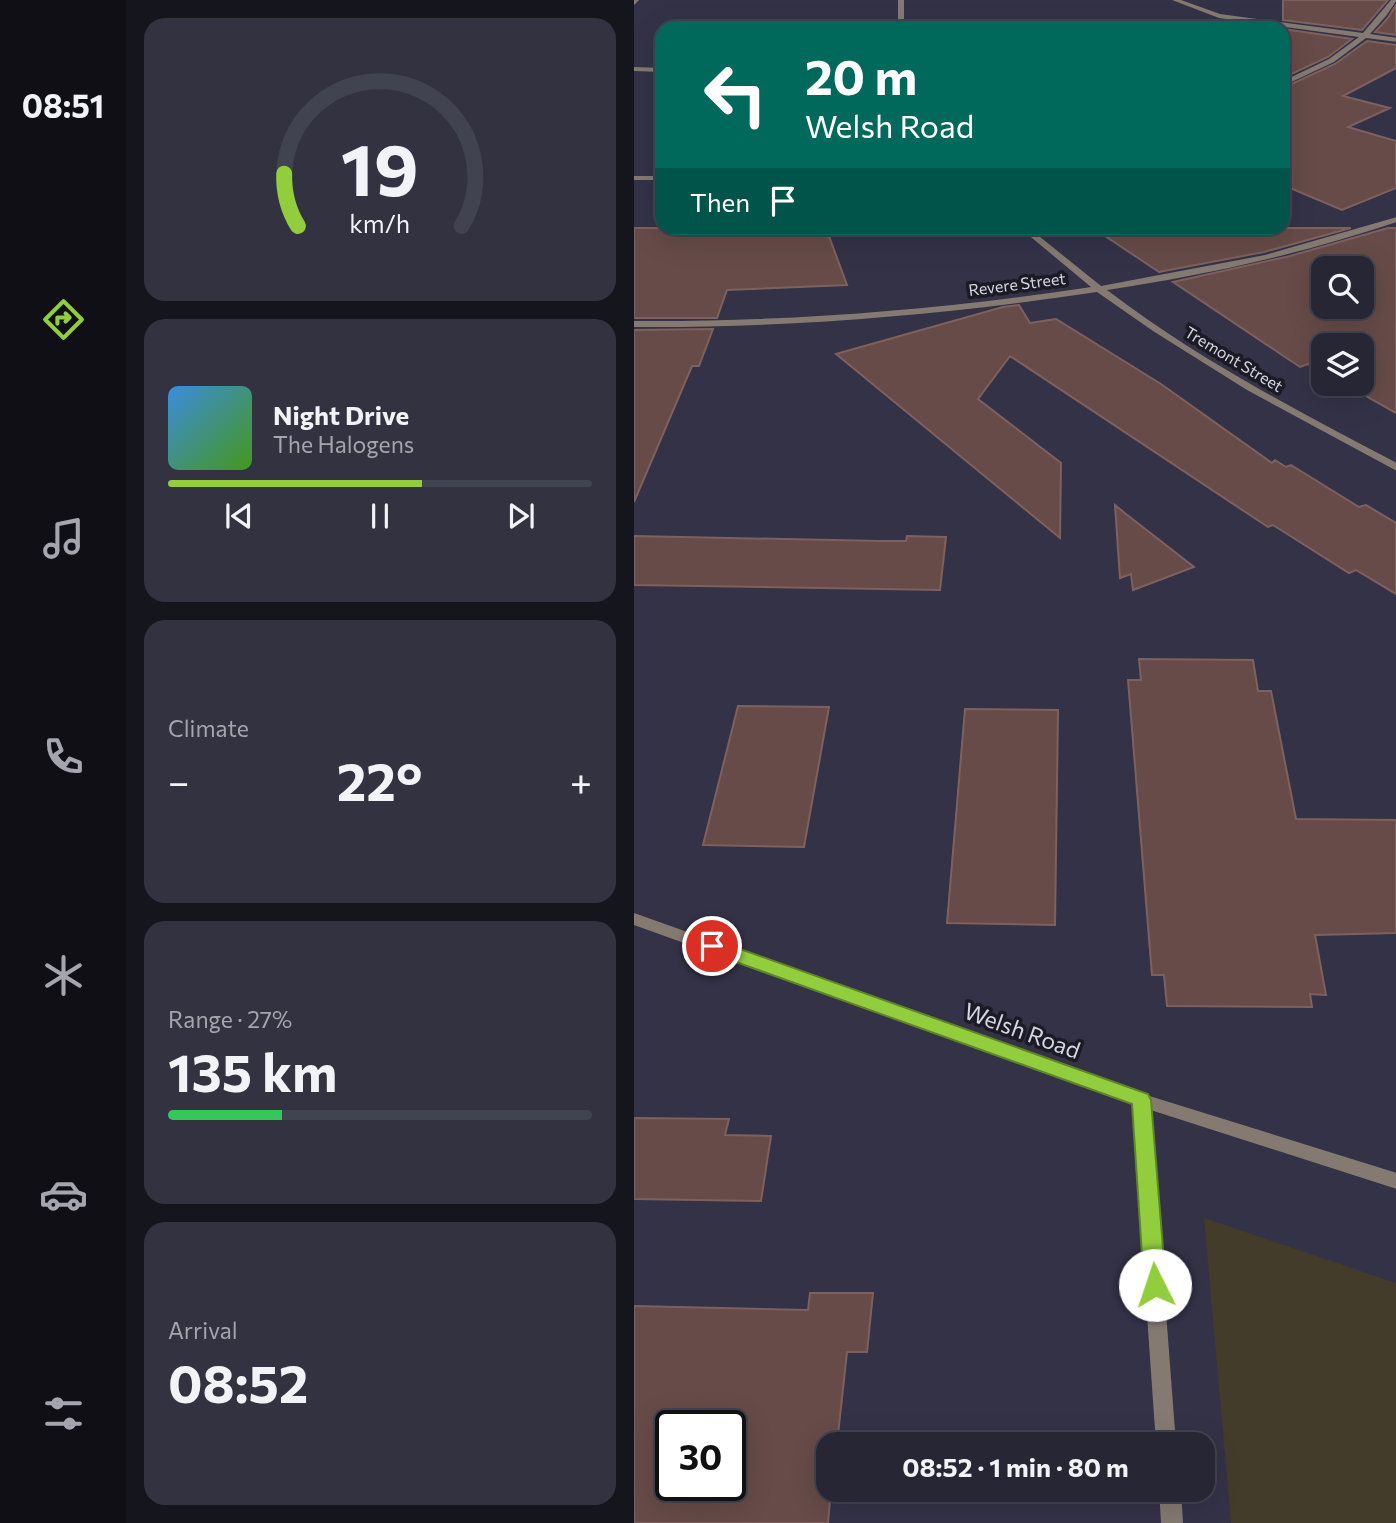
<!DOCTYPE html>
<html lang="en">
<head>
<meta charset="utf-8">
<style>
  body { margin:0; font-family:Commissioner,sans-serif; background:#323241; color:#f1f3f6; height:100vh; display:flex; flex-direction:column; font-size:26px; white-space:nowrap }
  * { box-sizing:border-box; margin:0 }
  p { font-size:23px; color:#a4a5ad }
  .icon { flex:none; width:38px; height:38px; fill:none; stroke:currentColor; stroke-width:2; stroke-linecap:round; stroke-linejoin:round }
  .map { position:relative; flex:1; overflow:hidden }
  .panel { display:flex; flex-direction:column; gap:18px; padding:18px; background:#15151d; width:508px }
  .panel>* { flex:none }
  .banner { position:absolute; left:21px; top:21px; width:635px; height:214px; border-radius:21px; box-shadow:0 7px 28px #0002,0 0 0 2px #424350; background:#00695c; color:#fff; overflow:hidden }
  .buttons { position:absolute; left:677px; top:256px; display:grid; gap:14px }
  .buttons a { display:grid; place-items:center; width:63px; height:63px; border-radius:14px; background:#262635; box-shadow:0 7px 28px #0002,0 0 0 2px #424350; font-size:35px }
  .speed { position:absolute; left:21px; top:1410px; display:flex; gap:14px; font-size:35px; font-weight:700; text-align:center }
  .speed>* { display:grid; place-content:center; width:91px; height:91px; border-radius:50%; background:#262635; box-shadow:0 7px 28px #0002,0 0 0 2px #424350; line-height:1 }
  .speed .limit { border:4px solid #111; border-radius:10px; background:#fff; color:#111 }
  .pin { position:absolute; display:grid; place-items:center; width:60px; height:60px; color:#fff; margin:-30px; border:4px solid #fff; border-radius:50%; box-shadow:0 2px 7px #0007 }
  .me { position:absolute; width:77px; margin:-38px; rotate:356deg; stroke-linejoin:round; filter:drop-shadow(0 0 5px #0008) }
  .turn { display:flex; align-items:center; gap:24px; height:147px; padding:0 35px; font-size:32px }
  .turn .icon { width:91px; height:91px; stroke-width:2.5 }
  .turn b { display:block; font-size:49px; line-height:60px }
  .then { display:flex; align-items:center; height:66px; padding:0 35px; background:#0003; gap:14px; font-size:26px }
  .big { font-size:52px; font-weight:700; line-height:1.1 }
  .panel .widget { flex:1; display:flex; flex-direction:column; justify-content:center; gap:10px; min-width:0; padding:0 24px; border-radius:21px; background:#323241 }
  .panel .dial { align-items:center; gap:0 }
  .dial svg { height:182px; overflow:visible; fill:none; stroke:#424350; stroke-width:7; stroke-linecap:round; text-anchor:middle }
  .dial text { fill:#f1f3f6; stroke:none }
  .song { display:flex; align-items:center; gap:21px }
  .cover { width:84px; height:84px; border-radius:10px; background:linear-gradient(135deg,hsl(210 70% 55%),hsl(100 70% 35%)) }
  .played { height:7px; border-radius:4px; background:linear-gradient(90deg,#92cd3e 60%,#424350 60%) }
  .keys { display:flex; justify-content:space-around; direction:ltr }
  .heat { display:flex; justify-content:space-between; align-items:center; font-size:38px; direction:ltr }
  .charge { height:10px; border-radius:5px; background:linear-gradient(90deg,#34c759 27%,#424350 0) }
  .trip { position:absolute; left:182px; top:1432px; width:399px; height:70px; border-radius:21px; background:#262635; box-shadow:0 7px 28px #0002,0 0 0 2px #424350; font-weight:700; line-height:70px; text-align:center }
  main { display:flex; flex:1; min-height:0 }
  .tab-bar { display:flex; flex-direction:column; width:126px; justify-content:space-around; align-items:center; background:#0f0f15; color:#a4a5ad }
  .tab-bar .icon { width:49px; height:49px }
  .tab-bar .on { color:#92cd3e }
  .tab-bar b { font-size:32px; color:#f1f3f6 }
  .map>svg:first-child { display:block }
</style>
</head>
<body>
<main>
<nav class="tab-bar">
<b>08:51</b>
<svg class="icon on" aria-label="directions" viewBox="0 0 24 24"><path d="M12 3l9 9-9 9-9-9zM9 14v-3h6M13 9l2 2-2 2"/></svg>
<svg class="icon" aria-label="music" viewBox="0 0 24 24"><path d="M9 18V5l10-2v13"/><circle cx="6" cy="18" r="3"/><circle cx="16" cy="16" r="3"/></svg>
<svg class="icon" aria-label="phone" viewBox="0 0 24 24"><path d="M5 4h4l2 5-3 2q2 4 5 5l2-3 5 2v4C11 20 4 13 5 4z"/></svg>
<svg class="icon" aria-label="climate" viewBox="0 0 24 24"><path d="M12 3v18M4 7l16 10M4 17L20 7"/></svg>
<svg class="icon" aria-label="car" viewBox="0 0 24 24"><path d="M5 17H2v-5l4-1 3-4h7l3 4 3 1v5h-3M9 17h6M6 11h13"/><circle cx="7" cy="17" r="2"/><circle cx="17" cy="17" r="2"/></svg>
<svg class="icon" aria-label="filters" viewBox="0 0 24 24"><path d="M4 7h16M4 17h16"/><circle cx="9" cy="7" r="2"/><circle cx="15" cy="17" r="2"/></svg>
</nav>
<section class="panel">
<div class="widget dial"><svg viewBox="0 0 100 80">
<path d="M14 69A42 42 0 1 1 86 69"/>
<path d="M14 69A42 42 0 0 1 8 46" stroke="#92cd3e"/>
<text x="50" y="56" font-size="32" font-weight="700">19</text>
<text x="50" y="72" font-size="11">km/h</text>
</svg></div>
<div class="widget">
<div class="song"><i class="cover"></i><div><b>Night Drive</b><p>The Halogens</p></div></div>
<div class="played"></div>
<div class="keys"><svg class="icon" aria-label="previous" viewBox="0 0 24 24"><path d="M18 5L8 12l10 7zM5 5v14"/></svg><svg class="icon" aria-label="pause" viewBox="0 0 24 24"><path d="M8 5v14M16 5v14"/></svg><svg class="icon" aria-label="next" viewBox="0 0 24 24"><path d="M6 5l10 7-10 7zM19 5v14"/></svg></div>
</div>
<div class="widget"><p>Climate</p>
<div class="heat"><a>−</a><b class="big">22°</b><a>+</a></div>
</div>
<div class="widget"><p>Range · 27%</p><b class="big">135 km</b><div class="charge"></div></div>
<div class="widget"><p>Arrival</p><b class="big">08:52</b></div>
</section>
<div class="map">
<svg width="763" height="1523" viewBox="0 0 763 1523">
  <rect width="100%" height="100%" fill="#333247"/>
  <!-- commercial -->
  <path fill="#433c2b" d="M 570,1218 L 762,1283 L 762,1523 L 597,1523 Z"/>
  <!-- building -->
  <path fill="#664b48" stroke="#7e615e" stroke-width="2" fill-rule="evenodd" d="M 649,0 L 754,0 L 728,30 L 649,20 Z
    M 762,5 L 762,35 L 741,32 L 754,18 Z
    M 649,29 L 718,39 L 694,57 L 649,78 Z
    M 733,41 L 762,45 L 762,68 L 709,96 L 756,108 L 714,127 L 762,141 L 762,188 L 708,210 L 649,185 L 649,88 L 701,64 Z
    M 0,228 L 192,228 L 213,285 L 93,290 L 83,318 L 0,318 Z
    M 459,228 L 717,228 L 630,252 L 525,272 Z
    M 754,228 L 762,228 L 762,413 L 709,383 L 728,383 L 728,345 L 690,345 L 690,373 L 674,364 L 666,367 L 539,282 L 656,256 ZM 690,268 L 728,268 L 728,306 L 690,306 Z
    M 385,305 L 396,323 L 422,319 L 527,384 L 638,463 L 641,460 L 652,467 L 657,465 L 725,507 L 732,505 L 762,523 L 762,594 L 722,570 L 715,573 L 639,525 L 634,527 L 376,356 L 344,399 L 427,463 L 426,538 L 202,354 L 369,307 Z
    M 79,329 L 65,366 L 58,366 L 0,502 L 0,330 Z
    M 481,505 L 492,514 L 560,567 L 499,590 L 497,574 L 486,578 Z
    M 0,536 L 246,541 L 272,541 L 273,536 L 312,537 L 306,590 L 0,585 Z
    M 505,659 L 619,660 L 624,691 L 637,691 L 662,819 L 762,820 L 762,933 L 681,935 L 692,995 L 676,994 L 678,1007 L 533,1006 L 530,975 L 518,975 L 494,680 L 507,680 Z
    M 104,706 L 195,707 L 170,847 L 69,845 Z
    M 331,709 L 424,710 L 421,925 L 313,923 Z
    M 0,1118 L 95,1119 L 91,1135 L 137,1136 L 127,1201 L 0,1199 Z
    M 176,1293 L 239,1293 L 233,1352 L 213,1352 L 203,1444 L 194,1444 L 194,1489 L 197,1489 L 194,1523 L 0,1523 L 0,1306 L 174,1310 ZM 37,1426 L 96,1426 L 96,1486 L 37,1486 Z"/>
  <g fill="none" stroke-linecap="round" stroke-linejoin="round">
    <!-- minor -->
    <path fill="#847a72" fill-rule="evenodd" d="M 0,0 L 5,0 L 0,5 Z
      M 264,0 L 270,0 L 270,28 L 264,28 Z
      M 538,0 L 547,0 L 586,14 L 729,33 L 757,0 L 763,0 L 752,16 L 736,34 L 763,38 L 763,42 L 732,38 L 700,62 L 649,86 L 649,81 L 695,59 L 725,37 L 585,18 Z
      M 0,67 L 28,68 L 28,72 L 0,71 Z
      M 0,176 L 28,176 L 28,180 L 0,180 Z
      M 763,217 L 763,222 C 668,254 571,275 473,290 C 562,358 663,411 763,463 L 763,471 L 613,390 L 519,331 L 463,292 C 310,315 155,328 0,327 L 0,321 C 153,322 306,310 457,287 L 386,228 L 395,228 L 467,286 L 631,255 Z
      M 507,1093 L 513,1095 L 516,1100 L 542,1444 L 522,1444 L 498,1100 L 501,1095 Z
      M 525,1489 L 547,1489 L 549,1523 L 527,1523 Z"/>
    <!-- tertiary -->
    <path fill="#847a72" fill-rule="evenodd" d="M 0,913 L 509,1094 L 763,1173 L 763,1189 L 501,1105 L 0,925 Z"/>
  </g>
  <!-- route -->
  <path fill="#92cd3e" stroke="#5f8528" stroke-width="2" d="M 78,939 L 514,1094 L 517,1100 L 532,1285 L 529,1292 L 521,1295 L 513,1292 L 510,1285 L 498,1104 L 71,951 L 69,946 L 71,941 Z"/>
  <g text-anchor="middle" stroke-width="7" stroke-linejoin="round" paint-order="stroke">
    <!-- far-street labels -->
    <g font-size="16" fill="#d5d5e3" stroke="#1c1b25">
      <text transform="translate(383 284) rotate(-7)" y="6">Revere Street</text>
      <text transform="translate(600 359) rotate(31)" y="6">Tremont Street</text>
    </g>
    <!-- near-street labels -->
    <g font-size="23" fill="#d5d5e3" stroke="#1c1b25">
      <text transform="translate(388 1031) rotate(20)" y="8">Welsh Road</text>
    </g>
  </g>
</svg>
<div class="buttons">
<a><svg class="icon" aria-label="search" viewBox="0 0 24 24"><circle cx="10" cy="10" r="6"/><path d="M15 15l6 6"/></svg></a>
<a><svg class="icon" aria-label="layers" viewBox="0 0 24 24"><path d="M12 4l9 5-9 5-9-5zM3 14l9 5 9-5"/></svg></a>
</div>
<div class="speed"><div class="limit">30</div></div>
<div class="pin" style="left:78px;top:946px;background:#d93025"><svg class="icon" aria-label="arrive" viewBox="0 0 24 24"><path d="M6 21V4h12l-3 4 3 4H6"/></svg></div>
<svg class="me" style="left:521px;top:1285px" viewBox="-20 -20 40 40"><circle r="19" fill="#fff"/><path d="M0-13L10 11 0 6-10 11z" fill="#92cd3e"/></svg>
<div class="trip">08:52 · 1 min · 80 m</div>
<div class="banner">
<div class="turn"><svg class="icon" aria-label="left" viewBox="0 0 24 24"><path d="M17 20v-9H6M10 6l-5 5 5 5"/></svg><div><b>20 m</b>Welsh Road</div></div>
<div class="then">Then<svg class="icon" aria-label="arrive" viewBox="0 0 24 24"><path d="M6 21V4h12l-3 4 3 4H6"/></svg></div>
</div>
</div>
</main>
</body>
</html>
